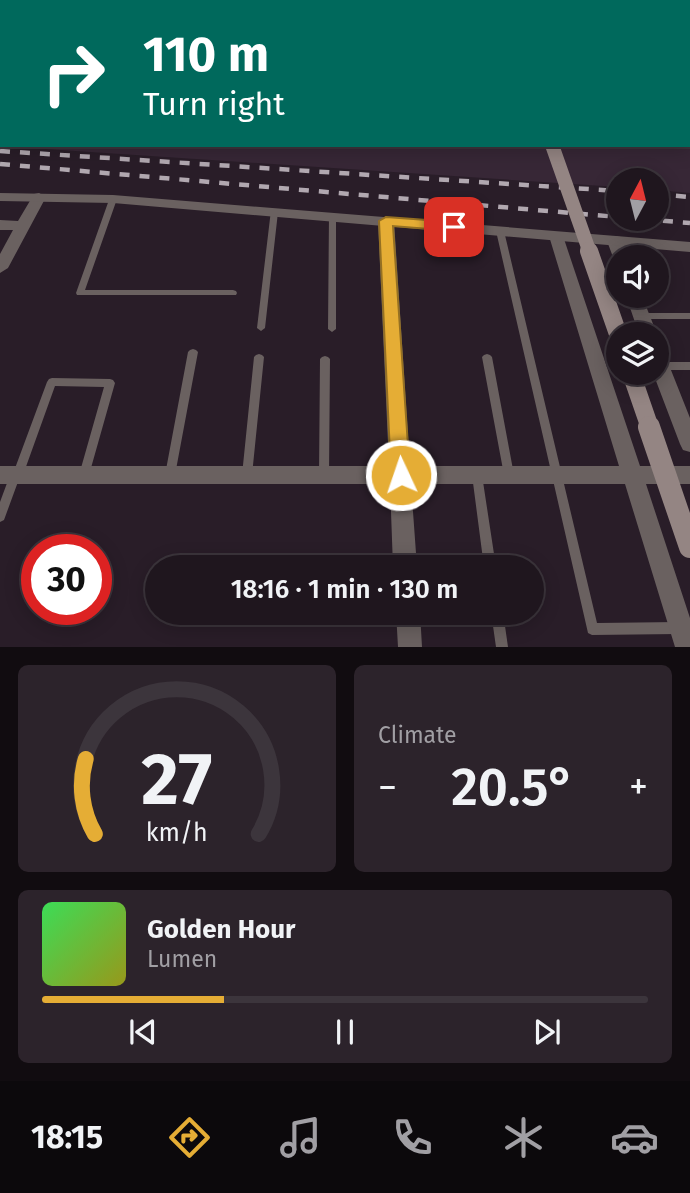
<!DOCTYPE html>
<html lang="en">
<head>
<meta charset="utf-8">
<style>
  body { margin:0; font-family:"Fira Sans",sans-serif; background:#2c232b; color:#f1f3f6; height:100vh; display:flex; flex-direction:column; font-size:26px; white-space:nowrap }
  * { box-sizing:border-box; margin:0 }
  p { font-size:23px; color:#a19fa4 }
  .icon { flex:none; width:38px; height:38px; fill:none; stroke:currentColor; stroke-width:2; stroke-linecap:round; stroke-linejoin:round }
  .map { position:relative; height:647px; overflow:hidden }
  .panel { display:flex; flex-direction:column; gap:18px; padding:18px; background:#110c10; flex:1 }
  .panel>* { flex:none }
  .top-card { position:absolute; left:0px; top:0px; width:691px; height:147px; box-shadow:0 4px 18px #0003,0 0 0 2px #3c353c; background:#00695c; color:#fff; overflow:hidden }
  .needle { width:46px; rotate:7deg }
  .controls { position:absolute; left:606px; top:168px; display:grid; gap:14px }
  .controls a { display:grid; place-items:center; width:63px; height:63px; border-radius:50%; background:#1f161e; box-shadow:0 4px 18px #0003,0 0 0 2px #3c353c; font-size:35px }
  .speed { position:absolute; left:21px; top:534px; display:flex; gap:14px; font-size:35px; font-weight:700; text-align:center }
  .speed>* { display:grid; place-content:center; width:91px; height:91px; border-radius:50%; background:#1f161e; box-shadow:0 4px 18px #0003,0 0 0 2px #3c353c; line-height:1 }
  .speed .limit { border:10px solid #d22; background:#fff; color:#111 }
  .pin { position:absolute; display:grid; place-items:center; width:60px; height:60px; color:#fff; margin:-30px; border-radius:14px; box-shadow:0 4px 10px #0006 }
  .me { position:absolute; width:77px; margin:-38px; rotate:357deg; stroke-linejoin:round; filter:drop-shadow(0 0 5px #0008) }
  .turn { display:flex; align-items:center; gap:24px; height:147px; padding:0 28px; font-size:32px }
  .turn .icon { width:91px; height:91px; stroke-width:2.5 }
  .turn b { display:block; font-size:49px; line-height:60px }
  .big { font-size:52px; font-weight:600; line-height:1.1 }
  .panel .tile { flex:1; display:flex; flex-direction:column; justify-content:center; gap:10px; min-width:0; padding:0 24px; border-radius:10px; background:#2c232b }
  .panel .dial { align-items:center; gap:0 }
  .dial svg { height:182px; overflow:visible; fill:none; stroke:#3c353c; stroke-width:7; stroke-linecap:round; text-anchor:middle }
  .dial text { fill:#f1f3f6; stroke:none }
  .song { display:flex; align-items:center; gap:21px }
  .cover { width:84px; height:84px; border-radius:10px; background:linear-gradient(135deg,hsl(130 70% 55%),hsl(60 70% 35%)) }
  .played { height:7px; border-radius:4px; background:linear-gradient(90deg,#e5ad35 30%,#3c353c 30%) }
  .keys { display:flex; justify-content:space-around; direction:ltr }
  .heat { display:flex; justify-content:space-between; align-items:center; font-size:38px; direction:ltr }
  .panel .tiles { flex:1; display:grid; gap:18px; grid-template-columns:1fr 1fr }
  .tile:last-child { grid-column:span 2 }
  .trip { position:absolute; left:145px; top:555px; width:399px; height:70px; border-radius:35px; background:#1f161e; box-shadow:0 4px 18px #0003,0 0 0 2px #3c353c; font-weight:600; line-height:70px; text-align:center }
  .menu { display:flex; height:112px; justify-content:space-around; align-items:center; background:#0c090c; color:#a19fa4 }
  .menu .icon { width:49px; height:49px }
  .menu .current { color:#e5ad35 }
  .menu b { font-size:32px; color:#f1f3f6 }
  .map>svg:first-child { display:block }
</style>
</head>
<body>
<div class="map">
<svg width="690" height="647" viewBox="0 0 690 647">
  <rect width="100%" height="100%" fill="#291d28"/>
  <!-- built -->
  <path fill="#372736" d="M 0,0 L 677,2 L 2,2 L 2,145 L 690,145 L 690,3 L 690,193 L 656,190 L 656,180 L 618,180 L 618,187 L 0,146 Z"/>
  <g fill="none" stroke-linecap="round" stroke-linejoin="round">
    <!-- service -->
    <path fill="#6a6160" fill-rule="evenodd" d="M 126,0 L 132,0 L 131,2 L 126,2 Z
      M 0,7 L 2,7 L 2,11 L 0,11 Z
      M 0,42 L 2,42 L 2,46 L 0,46 Z
      M 0,72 L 2,72 L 2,76 L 0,76 Z
      M 0,95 L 2,95 L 2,99 L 0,99 Z
      M 110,197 L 113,197 L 117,199 L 85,290 L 233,290 L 236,291 L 237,293 L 236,295 L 77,295 L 76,293 Z
      M 271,210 L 274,210 L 278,212 L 265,328 L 261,331 L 257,328 Z
      M 329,215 L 332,215 L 336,217 L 336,329 L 332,332 L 328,329 Z
      M 497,229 L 503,229 L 504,231 L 597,623 L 678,622 L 682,624 L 684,628 L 682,632 L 678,634 L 592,635 L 588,633 L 496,231 Z
      M 642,313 L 690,313 L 690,319 L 642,319 L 638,316 Z
      M 193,349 L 196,350 L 198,352 L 175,475 L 174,478 L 170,480 L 166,478 L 165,475 L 188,352 L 190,350 Z
      M 259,354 L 262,355 L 264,357 L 252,475 L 251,478 L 247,480 L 243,478 L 242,475 L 254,357 L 256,355 Z
      M 487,354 L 490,355 L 492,357 L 514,475 L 513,478 L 509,480 L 505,478 L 504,475 L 482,357 L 484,355 Z
      M 325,356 L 328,357 L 330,359 L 329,475 L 328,478 L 324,480 L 320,478 L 319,475 L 320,359 L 322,357 Z
      M 660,362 L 690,362 L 690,370 L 660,370 L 656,368 L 657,364 Z
      M 52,378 L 110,379 L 113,380 L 115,383 L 89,475 L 88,478 L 84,480 L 80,478 L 79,475 L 104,387 L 55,386 L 23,475 L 22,478 L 19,479 L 4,520 L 0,522 L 0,502 L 10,475 L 11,472 L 14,471 L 47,382 L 49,379 Z
      M 477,470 L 481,472 L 482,475 L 496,567 L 484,567 L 472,475 L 473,472 Z
      M 491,612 L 503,612 L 508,647 L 496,647 Z"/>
    <!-- minor -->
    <path fill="#6a6160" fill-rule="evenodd" d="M 39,193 L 46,197 L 8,268 L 0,273 L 0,254 L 13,230 L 0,230 L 0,220 L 18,221 L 34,194 Z
      M 386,216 L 394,221 L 410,466 L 619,466 L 549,236 L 552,233 L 562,233 L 640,466 L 690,466 L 690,484 L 646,484 L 690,618 L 690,647 L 675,647 L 625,484 L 411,484 L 417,567 L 393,567 L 390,484 L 0,484 L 0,466 L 389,466 L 378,221 Z
      M 615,236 L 621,237 L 629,257 L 618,257 L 618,261 L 613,257 L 607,241 Z
      M 626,296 L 642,296 L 657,334 L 656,335 L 639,334 Z
      M 656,348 L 662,350 L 665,355 L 690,418 L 690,452 L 683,450 L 680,444 L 653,373 L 656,373 Z
      M 396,612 L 420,612 L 422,647 L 398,647 Z"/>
    <!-- tertiary -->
    <path fill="#6a6160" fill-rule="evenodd" d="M 0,193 L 113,195 L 690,242 L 690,252 L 113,203 L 0,201 Z"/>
    <!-- rail -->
    <path stroke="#b1a8b0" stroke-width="4.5" stroke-dasharray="10 10" stroke-linecap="butt" d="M 0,151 L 618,191
      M 0,164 L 618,217
      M 656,194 L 690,197
      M 643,219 L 690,223"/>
    <!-- secondary-bridge-far2 -->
    <path stroke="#948583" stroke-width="14" d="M 552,145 L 590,253"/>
    <!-- secondary-bridge-far1 -->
    <path stroke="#948583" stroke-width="18" d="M 589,251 L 618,334
      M 631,373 L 650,428"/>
    <!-- secondary-bridge -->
    <path stroke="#948583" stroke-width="22" d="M 649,427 L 690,547"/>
  </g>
  <!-- wall -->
  <path fill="#a86fa5" d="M 66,0 L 107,0 L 107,2 L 66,2 Z
    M 148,0 L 245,0 L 246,2 L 148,2 Z
    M 390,0 L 578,0 L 577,2 L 422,2 Z"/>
  <!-- shaded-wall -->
  <path fill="#885a86" d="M 236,0 L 245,0 L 246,2 L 235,2 Z"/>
  <!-- route -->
  <path fill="#e5ad35" stroke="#957022" stroke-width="2" d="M 386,217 L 454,222 L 461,227 L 454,231 L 393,226 L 410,475 L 407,481 L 401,483 L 394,481 L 391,475 L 379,221 Z"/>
</svg>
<div class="controls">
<a><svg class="needle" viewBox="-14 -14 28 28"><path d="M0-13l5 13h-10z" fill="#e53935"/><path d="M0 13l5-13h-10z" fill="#a19fa4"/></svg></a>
<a><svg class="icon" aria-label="sound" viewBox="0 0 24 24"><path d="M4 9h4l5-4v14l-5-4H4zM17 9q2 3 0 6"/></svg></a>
<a><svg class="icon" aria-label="layers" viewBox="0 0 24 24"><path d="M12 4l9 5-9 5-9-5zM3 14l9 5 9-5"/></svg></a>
</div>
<div class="speed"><div class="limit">30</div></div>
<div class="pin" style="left:454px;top:227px;background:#d93025"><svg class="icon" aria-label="arrive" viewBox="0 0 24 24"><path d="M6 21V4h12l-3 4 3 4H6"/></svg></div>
<svg class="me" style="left:401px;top:475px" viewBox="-20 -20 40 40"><circle r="17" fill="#e5ad35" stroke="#fff" stroke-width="3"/><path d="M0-11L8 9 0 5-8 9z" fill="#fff"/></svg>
<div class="trip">18:16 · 1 min · 130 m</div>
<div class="top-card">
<div class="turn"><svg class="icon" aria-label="right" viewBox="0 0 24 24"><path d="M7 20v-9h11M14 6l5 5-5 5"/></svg><div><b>110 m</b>Turn right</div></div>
</div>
</div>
<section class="panel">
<div class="tiles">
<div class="tile dial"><svg viewBox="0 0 100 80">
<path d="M14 69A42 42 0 1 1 86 69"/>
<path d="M14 69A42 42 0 0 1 10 36" stroke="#e5ad35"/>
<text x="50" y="56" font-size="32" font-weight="700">27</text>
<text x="50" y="72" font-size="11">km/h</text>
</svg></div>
<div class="tile"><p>Climate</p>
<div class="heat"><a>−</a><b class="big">20.5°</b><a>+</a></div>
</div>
<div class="tile">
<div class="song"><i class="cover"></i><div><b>Golden Hour</b><p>Lumen</p></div></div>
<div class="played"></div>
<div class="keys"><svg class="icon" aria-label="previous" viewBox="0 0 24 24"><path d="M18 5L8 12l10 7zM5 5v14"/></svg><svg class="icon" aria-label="pause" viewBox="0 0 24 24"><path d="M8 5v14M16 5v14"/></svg><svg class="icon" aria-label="next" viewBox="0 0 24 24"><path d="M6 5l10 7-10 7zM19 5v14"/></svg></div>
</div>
</div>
</section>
<nav class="menu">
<b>18:15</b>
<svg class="icon current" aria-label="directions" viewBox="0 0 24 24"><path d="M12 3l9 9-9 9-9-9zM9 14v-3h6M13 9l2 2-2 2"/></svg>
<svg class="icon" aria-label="music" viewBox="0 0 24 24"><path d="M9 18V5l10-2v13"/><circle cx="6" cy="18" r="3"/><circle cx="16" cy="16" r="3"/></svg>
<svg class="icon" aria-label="phone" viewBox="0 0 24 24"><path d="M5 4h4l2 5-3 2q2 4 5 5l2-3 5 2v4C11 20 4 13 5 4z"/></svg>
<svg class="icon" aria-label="climate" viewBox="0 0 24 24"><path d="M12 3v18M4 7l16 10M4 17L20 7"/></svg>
<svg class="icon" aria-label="car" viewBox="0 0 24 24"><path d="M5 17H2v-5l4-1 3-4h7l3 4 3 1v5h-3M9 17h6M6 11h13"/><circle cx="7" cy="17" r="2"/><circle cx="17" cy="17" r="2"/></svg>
</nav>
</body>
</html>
